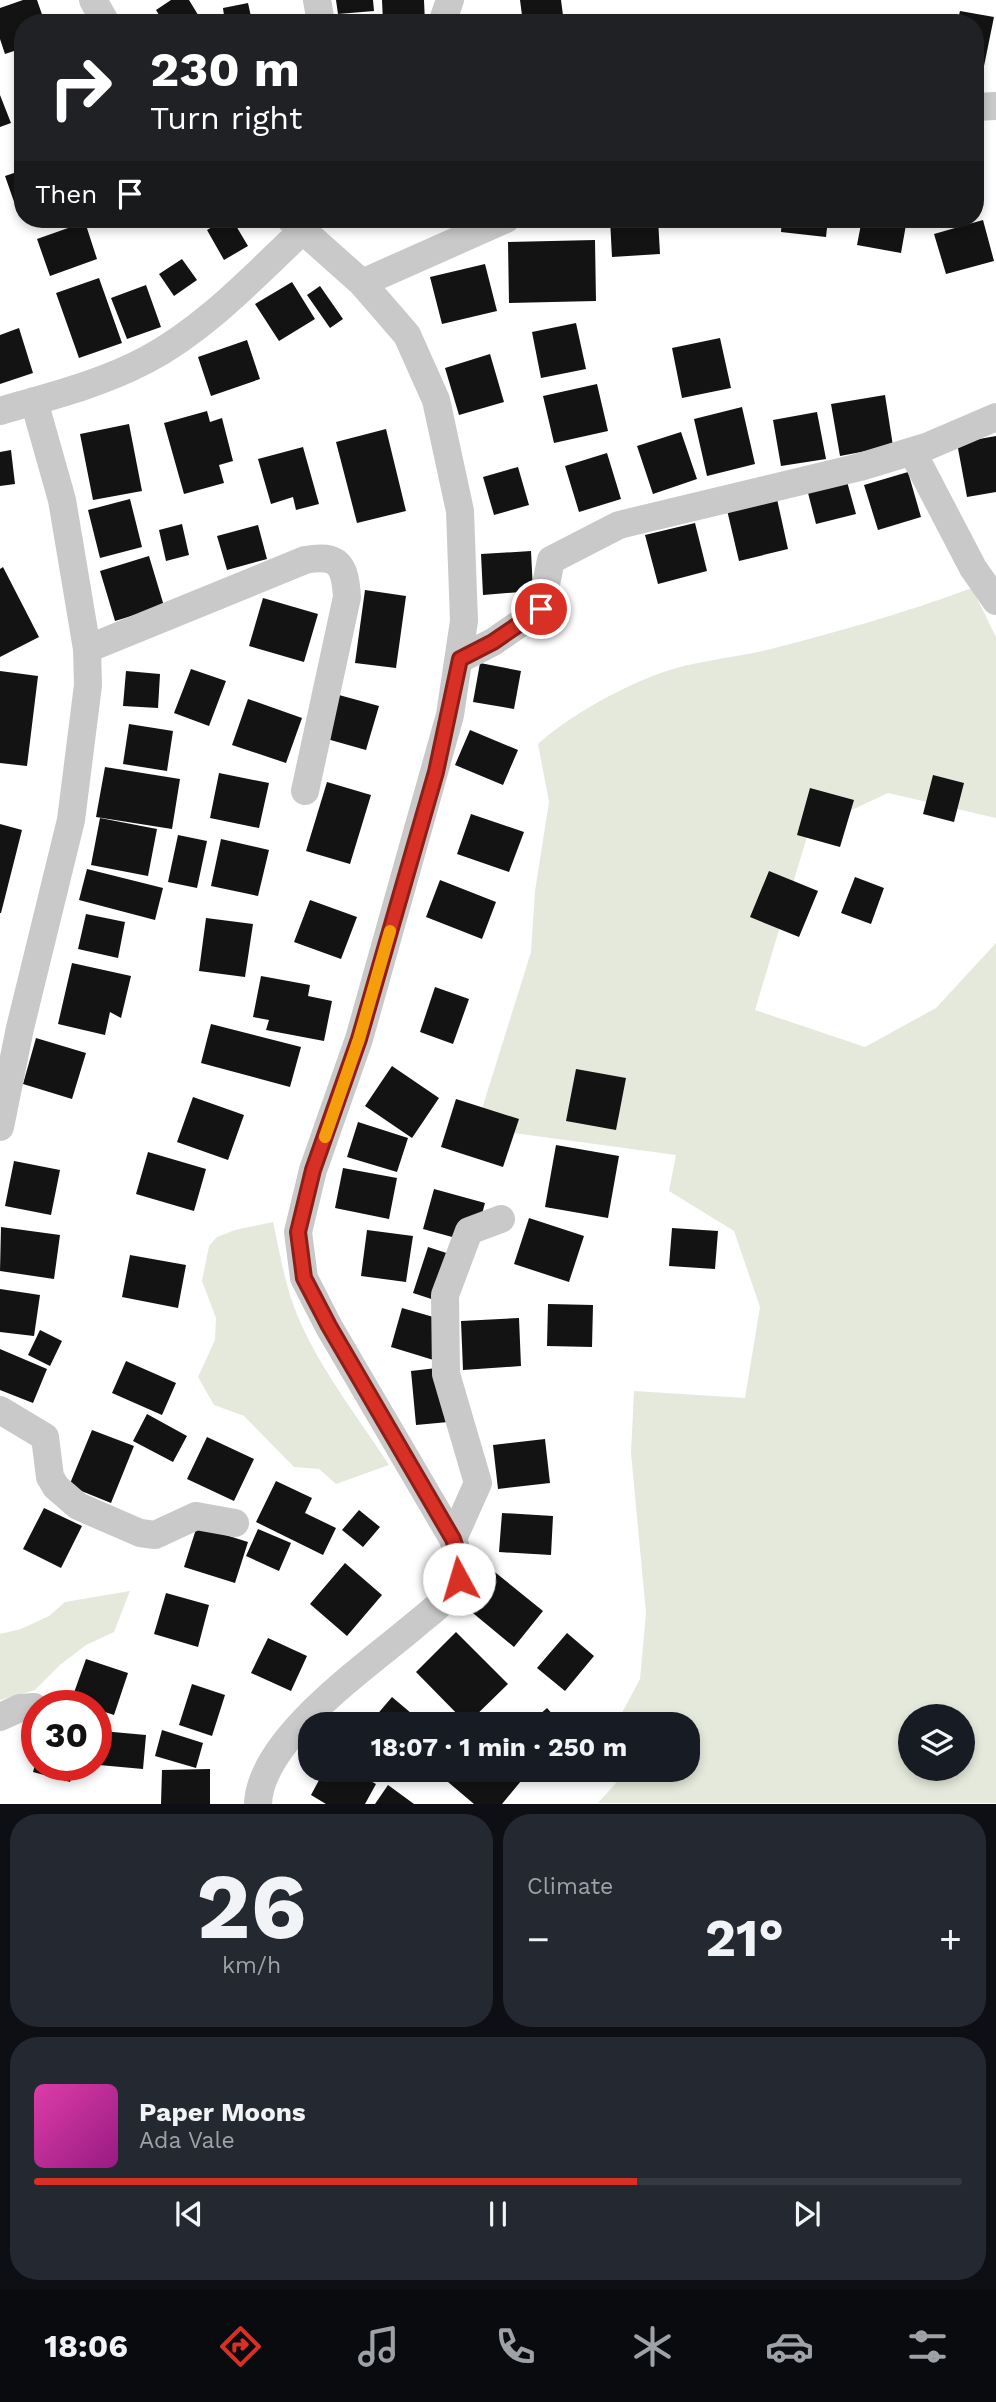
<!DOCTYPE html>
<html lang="en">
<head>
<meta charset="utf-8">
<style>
  body { margin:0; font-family:"Work Sans",sans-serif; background:#242831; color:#f1f3f6; height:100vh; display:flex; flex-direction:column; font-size:26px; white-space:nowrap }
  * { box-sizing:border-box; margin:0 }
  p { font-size:23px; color:#9ea1a6 }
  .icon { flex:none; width:38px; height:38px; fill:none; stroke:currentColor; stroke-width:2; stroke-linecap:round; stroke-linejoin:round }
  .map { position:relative; height:1804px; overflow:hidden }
  .side { display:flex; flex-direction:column; gap:10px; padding:10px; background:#0d0f14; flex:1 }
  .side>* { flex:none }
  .guide { position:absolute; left:14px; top:14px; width:970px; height:214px; border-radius:28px; box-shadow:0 4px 10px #0003; background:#202124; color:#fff; overflow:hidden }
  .controls { position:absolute; left:898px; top:1704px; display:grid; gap:14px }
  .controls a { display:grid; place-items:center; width:77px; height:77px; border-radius:50%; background:#171b24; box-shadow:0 4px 10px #0003; font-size:35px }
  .speed { position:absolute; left:21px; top:1690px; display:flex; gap:14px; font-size:35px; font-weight:700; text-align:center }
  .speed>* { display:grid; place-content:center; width:91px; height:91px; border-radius:50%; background:#171b24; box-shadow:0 4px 10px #0003; line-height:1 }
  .speed .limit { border:10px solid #d22; background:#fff; color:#111 }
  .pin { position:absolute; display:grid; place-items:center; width:60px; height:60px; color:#fff; margin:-30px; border:4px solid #fff; border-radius:50%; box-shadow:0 2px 7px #0007 }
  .me { position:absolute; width:77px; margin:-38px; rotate:354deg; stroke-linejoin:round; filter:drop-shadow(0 0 5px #0008) }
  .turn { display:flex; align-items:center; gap:24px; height:147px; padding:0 21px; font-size:32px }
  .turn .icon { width:91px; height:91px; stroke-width:2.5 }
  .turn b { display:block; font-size:49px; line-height:60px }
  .then { display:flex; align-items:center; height:66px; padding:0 21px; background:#0003; gap:14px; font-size:26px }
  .big { font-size:52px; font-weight:700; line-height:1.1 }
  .side .widget { flex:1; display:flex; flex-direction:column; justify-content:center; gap:10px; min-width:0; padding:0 24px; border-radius:28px; background:#242831 }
  .side .dial { align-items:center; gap:0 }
  .dial b { font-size:91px; line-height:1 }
  .song { display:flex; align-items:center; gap:21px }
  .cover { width:84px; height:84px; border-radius:10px; background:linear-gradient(135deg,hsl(320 70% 55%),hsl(310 70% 35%)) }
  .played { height:7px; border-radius:4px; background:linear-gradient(90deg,#d93025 65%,#363941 65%) }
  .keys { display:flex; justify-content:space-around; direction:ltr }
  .heat { display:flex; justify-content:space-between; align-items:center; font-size:38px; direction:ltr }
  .side .tiles { flex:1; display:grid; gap:10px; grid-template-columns:1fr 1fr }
  .widget:last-child { grid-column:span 2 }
  .trip { position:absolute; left:298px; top:1712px; width:402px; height:70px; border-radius:28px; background:#171b24; box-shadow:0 4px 10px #0003; font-weight:700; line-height:70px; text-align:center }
  .tab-bar { display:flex; height:112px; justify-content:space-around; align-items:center; background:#090b0e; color:#9ea1a6 }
  .tab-bar .icon { width:49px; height:49px }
  .tab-bar .on { color:#d93025 }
  .tab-bar b { font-size:32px; color:#f1f3f6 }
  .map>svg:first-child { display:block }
</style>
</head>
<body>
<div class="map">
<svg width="996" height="1804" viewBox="0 0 996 1804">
  <rect width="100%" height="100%" fill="#fff"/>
  <!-- green -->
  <path fill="#e5e9db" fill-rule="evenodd" d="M 972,588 L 996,637 L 996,818 L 888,793 L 809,830 L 755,1010 L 865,1047 L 936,1008 L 996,943 L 996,1803 L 598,1803 L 616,1783 L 605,1769 L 688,1769 L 688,1724 L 616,1724 L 640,1679 L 646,1613 L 631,1453 L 634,1391 L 745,1398 L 760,1307 L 734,1231 L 669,1191 L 676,1155 L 476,1128 L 531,952 L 535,891 L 549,802 L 538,744 C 573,712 642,675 688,665 C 714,659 741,656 767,650 C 837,632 905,613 972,588 ZM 910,1717 L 962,1717 L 962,1769 L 910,1769 Z
    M 273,1222 C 280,1254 285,1286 298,1317 C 320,1369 358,1417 389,1465 L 336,1484 L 319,1469 L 294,1467 L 244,1416 L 214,1405 L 198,1377 L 215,1340 L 216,1318 L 202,1281 L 209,1246 L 217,1237 L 235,1230 Z
    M 130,1591 L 114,1632 L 86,1645 L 60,1665 L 35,1690 L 0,1700 L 0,1634 L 21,1629 L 49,1616 L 65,1602 Z"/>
  <!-- building -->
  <path fill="#131313" d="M 23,0 L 37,0 L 45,23 L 23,23 L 23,48 L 5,54 L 0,39 L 0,8 Z
    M 171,0 L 189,0 L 203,23 L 164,23 L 156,10 Z
    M 336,0 L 373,0 L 374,11 L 338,14 Z
    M 382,0 L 424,0 L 425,23 L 383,23 Z
    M 520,0 L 561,0 L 564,23 L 523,23 Z
    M 248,3 L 252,21 L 225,23 L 223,8 Z
    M 960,11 L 994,17 L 984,66 L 975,64 L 975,23 L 957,23 Z
    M 0,95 L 11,123 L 0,127 Z
    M 23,170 L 23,212 L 18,213 L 5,176 Z
    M 226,219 L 232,219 L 248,246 L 224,260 L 207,230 Z
    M 610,219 L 658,219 L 660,254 L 612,257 Z
    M 675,219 L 720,219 L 721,224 L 675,227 Z
    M 782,219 L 828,219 L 826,237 L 781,232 Z
    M 862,219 L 907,219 L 901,253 L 857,245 Z
    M 983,220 L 994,261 L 946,274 L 934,234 Z
    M 85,222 L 97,259 L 50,276 L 37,239 Z
    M 595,240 L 596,301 L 509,303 L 508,242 Z
    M 182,259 L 197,280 L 174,296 L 159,274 Z
    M 485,264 L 497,311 L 442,324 L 430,277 Z
    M 99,278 L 122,343 L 79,358 L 56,293 Z
    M 292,282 L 315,319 L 279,341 L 255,304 Z
    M 146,285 L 161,327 L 127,339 L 111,298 Z
    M 320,286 L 343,319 L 330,328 L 307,295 Z
    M 576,323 L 586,369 L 541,378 L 532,332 Z
    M 19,328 L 33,373 L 0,384 L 0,335 Z
    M 720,338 L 731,388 L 682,398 L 672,348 Z
    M 247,340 L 260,379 L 211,396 L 198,357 Z
    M 490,354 L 504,402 L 459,415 L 445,368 Z
    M 597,384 L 608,431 L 554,443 L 543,396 Z
    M 885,395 L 893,446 L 840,456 L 831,404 Z
    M 742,407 L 755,464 L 707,476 L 694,419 Z
    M 207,411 L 210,422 L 222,418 L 233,461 L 219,465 L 224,483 L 184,494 L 164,423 Z
    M 817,412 L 826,459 L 781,466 L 773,420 Z
    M 129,424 L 142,491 L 93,500 L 80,434 Z
    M 386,429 L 406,511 L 357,523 L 336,442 Z
    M 681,432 L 697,479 L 653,494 L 637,446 Z
    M 996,436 L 996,492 L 967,497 L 957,443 Z
    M 303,447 L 319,504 L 296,510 L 293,497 L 271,504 L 258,459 Z
    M 11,450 L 15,484 L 0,486 L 0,452 Z
    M 607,453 L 621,499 L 579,512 L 565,466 Z
    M 518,467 L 529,505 L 494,515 L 483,477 Z
    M 908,472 L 921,517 L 878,530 L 864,485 Z
    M 846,478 L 856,514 L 816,524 L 807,489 Z
    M 130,499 L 142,547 L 100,558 L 88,510 Z
    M 777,499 L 788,549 L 739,561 L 727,510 Z
    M 695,523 L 707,571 L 658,584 L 645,535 Z
    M 182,524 L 189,555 L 166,561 L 159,530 Z
    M 258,525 L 267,559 L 227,570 L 217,536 Z
    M 531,551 L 533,591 L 483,595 L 481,554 Z
    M 149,556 L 164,606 L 115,621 L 100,571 Z
    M 3,567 L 39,637 L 0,657 L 0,569 Z
    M 365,590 L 406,596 L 396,668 L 355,663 Z
    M 263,598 L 318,614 L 304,662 L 249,646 Z
    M 480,663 L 521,671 L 514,709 L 473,702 Z
    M 191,669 L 226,681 L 209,726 L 174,713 Z
    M 0,671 L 38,676 L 27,766 L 0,763 Z
    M 126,671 L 160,674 L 158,708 L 123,706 Z
    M 339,695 L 379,706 L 366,750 L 327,739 Z
    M 248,699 L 302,718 L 286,763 L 232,745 Z
    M 129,724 L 173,731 L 167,771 L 123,764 Z
    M 470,730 L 518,750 L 503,785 L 455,765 Z
    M 105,767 L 180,779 L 172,829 L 96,817 Z
    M 219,773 L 269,783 L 259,828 L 210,818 Z
    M 933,775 L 964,783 L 954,822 L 923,814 Z
    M 327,782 L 371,795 L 350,864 L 306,851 Z
    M 810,788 L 854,800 L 840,847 L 797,835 Z
    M 471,814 L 524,832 L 509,872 L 457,854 Z
    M 100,818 L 157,829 L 148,876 L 91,865 Z
    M 0,824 L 22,830 L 1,913 L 0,913 Z
    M 178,835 L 207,841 L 197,888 L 168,882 Z
    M 221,839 L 269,850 L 258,896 L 211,886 Z
    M 87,869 L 163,888 L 155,920 L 79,900 Z
    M 769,871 L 818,891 L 799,937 L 750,917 Z
    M 855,877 L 884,888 L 871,924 L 841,913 Z
    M 440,880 L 496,902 L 482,939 L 426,917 Z
    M 310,900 L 357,917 L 341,959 L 294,942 Z
    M 86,914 L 125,922 L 118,958 L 78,949 Z
    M 206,918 L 253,924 L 245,977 L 199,971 Z
    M 72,963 L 131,976 L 121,1018 L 110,1012 L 105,1035 L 58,1024 Z
    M 261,976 L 310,985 L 308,996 L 332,1001 L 324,1041 L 266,1030 L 269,1020 L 253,1017 Z
    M 435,987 L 469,999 L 453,1044 L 420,1032 Z
    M 211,1024 L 301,1047 L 290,1087 L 201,1063 Z
    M 36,1038 L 86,1053 L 72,1099 L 23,1084 Z
    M 392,1066 L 439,1098 L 412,1138 L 365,1106 Z
    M 576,1069 L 626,1078 L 616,1130 L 566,1121 Z
    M 193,1097 L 244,1115 L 228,1160 L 177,1142 Z
    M 456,1099 L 519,1119 L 503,1167 L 441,1147 Z
    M 358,1122 L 408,1138 L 397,1172 L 347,1157 Z
    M 556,1145 L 619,1156 L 608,1218 L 545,1207 Z
    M 148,1152 L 206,1169 L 194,1211 L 136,1194 Z
    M 14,1161 L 60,1170 L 51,1215 L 5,1206 Z
    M 343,1168 L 397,1178 L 389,1219 L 335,1208 Z
    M 434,1189 L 485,1203 L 474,1243 L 423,1229 Z
    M 529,1218 L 584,1236 L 569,1282 L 514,1264 Z
    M 1,1227 L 60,1235 L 54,1279 L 0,1271 Z
    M 672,1228 L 718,1231 L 715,1269 L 669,1266 Z
    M 367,1230 L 413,1236 L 406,1282 L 361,1276 Z
    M 428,1247 L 468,1260 L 453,1306 L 413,1293 Z
    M 130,1255 L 186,1265 L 178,1308 L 122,1297 Z
    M 0,1289 L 40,1295 L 34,1336 L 0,1332 Z
    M 548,1304 L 593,1305 L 592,1347 L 547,1346 Z
    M 402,1308 L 451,1322 L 440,1362 L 391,1347 Z
    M 519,1318 L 521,1366 L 463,1370 L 461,1321 Z
    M 40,1330 L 62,1341 L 50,1366 L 28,1355 Z
    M 0,1349 L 47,1369 L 33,1403 L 0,1390 Z
    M 126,1361 L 176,1383 L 162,1415 L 112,1393 Z
    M 454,1366 L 459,1421 L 416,1425 L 411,1371 Z
    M 147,1414 L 187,1436 L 173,1462 L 133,1441 Z
    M 92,1430 L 134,1446 L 111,1503 L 69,1486 Z
    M 207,1437 L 254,1459 L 234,1501 L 187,1479 Z
    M 545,1439 L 550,1483 L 498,1489 L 493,1445 Z
    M 276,1481 L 312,1498 L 305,1513 L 336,1528 L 323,1555 L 256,1522 Z
    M 44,1508 L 82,1526 L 61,1568 L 23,1549 Z
    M 359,1510 L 380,1527 L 363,1547 L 342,1530 Z
    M 502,1513 L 553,1516 L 551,1555 L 499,1552 Z
    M 197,1526 L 248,1542 L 235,1583 L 184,1567 Z
    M 258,1529 L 291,1543 L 279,1571 L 246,1556 Z
    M 345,1563 L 382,1595 L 347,1636 L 310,1604 Z
    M 491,1569 L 543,1611 L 514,1647 L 462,1604 Z
    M 166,1593 L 209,1605 L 198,1647 L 154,1634 Z
    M 456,1632 L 508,1684 L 467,1724 L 416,1672 Z
    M 567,1633 L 594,1656 L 565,1691 L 537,1668 Z
    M 268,1638 L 307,1656 L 291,1691 L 251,1673 Z
    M 86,1659 L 128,1673 L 114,1715 L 96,1709 L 96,1706 L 71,1701 Z
    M 192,1684 L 225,1695 L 212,1736 L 179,1725 Z
    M 392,1697 L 424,1724 L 369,1724 Z
    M 547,1708 L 561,1724 L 529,1724 Z
    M 162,1730 L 203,1743 L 196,1768 L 155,1756 Z
    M 102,1731 L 146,1735 L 143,1769 L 99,1765 Z
    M 36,1761 L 37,1766 L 75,1766 L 70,1782 L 33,1772 Z
    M 210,1769 L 210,1804 L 161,1804 L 162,1770 Z
    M 325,1769 L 349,1769 L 376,1784 L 365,1804 L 326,1804 L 311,1795 Z
    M 458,1769 L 506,1769 L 521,1781 L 502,1804 L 474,1804 L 448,1782 Z
    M 388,1785 L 414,1804 L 375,1804 Z"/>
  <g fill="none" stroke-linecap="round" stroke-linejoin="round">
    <!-- street -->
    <path stroke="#c9c9c9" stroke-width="28" d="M 93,0 L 106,23
      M 317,0 L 321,23
      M 442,23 L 450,0
      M 975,107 L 996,106
      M 362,283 L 506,219
      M 0,411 C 48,397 101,384 146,360 C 205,329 254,276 302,231
      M 912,451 L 973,568 L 996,601
      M 87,649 L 305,560 C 339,554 345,565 347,597 L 305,791
      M 460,659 L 493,642 L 541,609 L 551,560 L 619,525 L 860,467 L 926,447 L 996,417
      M 0,1127 L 20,1028 L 71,820 L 88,685 L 87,649 L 62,500 L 34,401
      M 0,1410 L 45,1437 L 50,1477 L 56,1487 L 78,1506 L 140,1533 L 155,1535 L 196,1516 L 235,1523
      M 453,1539 L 478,1483 L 446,1374 L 445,1295 L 469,1231 L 501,1219
      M 0,1717 L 20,1708 L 34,1707
      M 258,1804 C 260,1739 367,1666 414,1626 C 429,1613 449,1600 458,1581 C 464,1567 457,1552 453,1539 L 329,1327 L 304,1278 L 298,1232 L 313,1170 L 359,1039 L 450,715 L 464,621 L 460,511 L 436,400 L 407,335 L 362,283 L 290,219"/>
  </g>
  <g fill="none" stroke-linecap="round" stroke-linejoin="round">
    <defs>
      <path id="route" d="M 459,1579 L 461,1563 L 453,1539 L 329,1326 L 304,1278 L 298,1232 L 313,1170 L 359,1039 L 436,772 L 460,659 L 493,642 L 541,609"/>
    </defs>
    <!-- route casing -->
    <use href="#route" stroke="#8d1f18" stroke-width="18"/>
    <!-- route -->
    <use href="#route" stroke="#d93025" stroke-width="12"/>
    <!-- slow -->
    <path stroke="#f59e0b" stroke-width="12" d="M 325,1137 L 359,1039 L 390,931"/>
  </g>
</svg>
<div class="controls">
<a><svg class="icon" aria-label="layers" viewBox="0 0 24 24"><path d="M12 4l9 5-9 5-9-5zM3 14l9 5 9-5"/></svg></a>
</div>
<div class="speed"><div class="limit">30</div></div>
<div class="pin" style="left:541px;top:609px;background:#d93025"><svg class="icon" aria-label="arrive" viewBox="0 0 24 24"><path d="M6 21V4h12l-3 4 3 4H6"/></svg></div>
<svg class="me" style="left:459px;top:1579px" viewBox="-20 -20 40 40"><circle r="19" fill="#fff"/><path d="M0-13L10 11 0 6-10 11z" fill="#d93025"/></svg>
<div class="trip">18:07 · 1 min · 250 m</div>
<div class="guide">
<div class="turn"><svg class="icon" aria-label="right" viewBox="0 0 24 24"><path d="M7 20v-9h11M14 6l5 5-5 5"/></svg><div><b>230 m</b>Turn right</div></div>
<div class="then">Then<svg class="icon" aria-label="arrive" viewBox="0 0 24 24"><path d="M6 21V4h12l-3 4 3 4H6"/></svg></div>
</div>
</div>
<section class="side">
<div class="tiles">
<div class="widget dial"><b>26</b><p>km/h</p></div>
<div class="widget"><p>Climate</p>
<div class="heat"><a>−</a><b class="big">21°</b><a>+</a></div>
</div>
<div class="widget">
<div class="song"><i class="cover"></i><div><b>Paper Moons</b><p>Ada Vale</p></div></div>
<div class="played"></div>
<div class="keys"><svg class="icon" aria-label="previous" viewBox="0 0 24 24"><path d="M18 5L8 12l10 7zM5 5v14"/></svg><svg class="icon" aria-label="pause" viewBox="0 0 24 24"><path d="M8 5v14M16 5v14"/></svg><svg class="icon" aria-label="next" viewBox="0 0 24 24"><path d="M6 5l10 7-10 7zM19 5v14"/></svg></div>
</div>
</div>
</section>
<nav class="tab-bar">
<b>18:06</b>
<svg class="icon on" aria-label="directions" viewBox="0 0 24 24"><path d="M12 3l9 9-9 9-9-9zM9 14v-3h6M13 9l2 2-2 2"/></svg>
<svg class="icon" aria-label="music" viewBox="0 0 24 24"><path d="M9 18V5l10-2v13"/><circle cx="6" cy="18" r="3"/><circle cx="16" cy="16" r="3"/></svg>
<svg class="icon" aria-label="phone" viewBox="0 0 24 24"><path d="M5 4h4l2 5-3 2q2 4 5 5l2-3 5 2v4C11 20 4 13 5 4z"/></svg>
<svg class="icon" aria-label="climate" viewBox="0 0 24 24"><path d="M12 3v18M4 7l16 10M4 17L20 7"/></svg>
<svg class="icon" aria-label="car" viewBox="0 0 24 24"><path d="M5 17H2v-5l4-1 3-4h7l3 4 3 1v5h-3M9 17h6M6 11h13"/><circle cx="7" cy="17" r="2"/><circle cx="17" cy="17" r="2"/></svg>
<svg class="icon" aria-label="filters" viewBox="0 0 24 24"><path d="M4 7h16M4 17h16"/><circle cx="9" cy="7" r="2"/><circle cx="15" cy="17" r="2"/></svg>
</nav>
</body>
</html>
